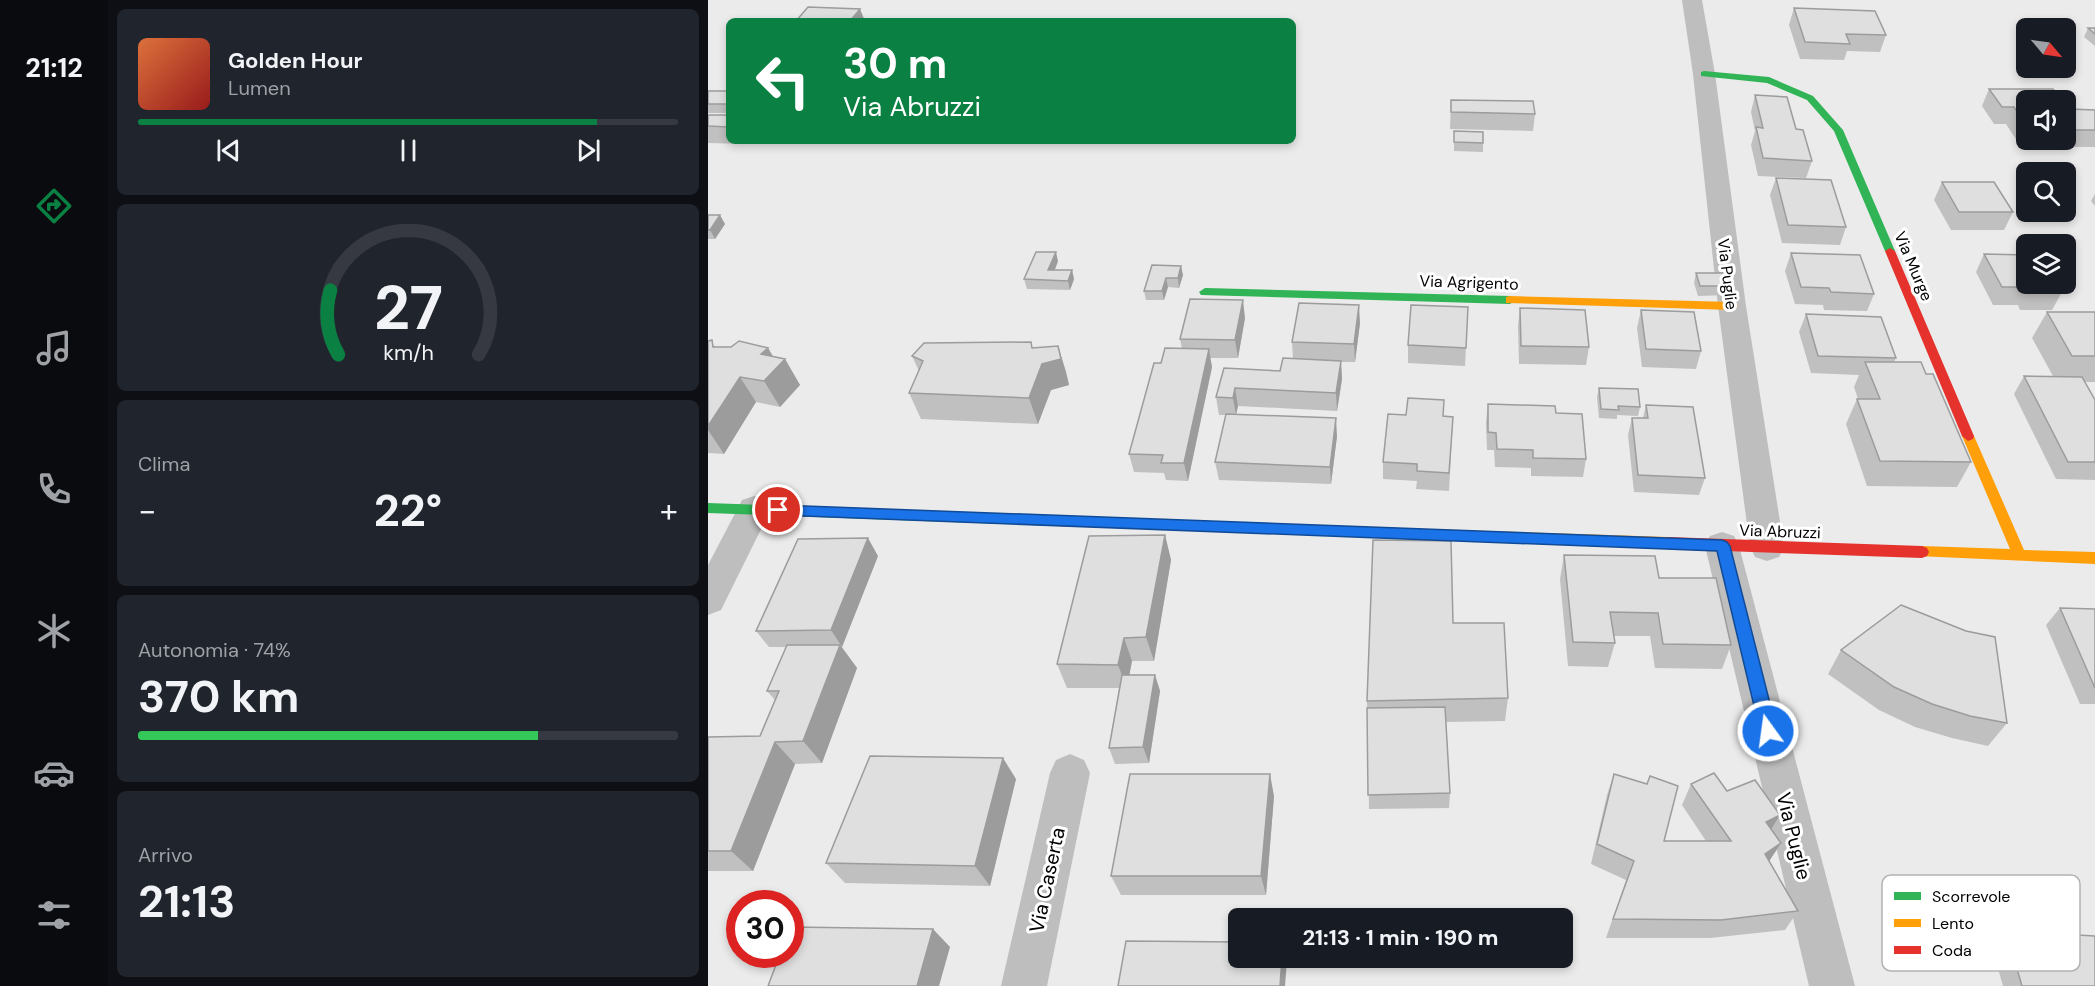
<!DOCTYPE html>
<html lang="it">
<head>
<meta charset="utf-8">
<style>
  body { margin:0; font-family:"DM Sans",sans-serif; background:#20242c; color:#f1f3f6; height:100vh; display:flex; flex-direction:column; font-size:22px; white-space:nowrap }
  * { box-sizing:border-box; margin:0 }
  p { font-size:20px; color:#9ea1a6 }
  .icon { flex:none; width:33px; height:33px; fill:none; stroke:currentColor; stroke-width:2; stroke-linecap:round; stroke-linejoin:round }
  .map { position:relative; flex:1; overflow:hidden }
  .panel { display:flex; flex-direction:column; gap:9px; padding:9px; background:#0d0f14; width:600px }
  .panel>* { flex:none }
  .hud { position:absolute; left:18px; top:18px; width:570px; height:126px; border-radius:9px; box-shadow:0 3px 9px #0003; background:#0b8043; color:#fff; overflow:hidden }
  .needle { width:39px; rotate:119deg }
  .fabs { position:absolute; left:1308px; top:18px; display:grid; gap:12px }
  .fabs a { display:grid; place-items:center; width:60px; height:60px; border-radius:9px; background:#171b24; box-shadow:0 3px 9px #0003; font-size:30px }
  .speed { position:absolute; left:18px; top:890px; display:flex; gap:12px; font-size:30px; font-weight:700; text-align:center }
  .speed>* { display:grid; place-content:center; width:78px; height:78px; border-radius:50%; background:#171b24; box-shadow:0 3px 9px #0003; line-height:1 }
  .speed .limit { border:9px solid #d22; background:#fff; color:#111 }
  .pin { position:absolute; display:grid; place-items:center; width:51px; height:51px; color:#fff; margin:-26px; border:3px solid #fff; border-radius:50%; box-shadow:0 2px 6px #0007 }
  .me { position:absolute; width:66px; margin:-33px; rotate:346deg; stroke-linejoin:round; filter:drop-shadow(0 0 4px #0008) }
  .turn { display:flex; align-items:center; gap:21px; height:126px; padding:0 18px; font-size:27px }
  .turn .icon { width:78px; height:78px; stroke-width:2.5 }
  .turn b { display:block; font-size:42px; line-height:51px }
  .big { font-size:45px; font-weight:700; line-height:1.1 }
  .panel .tile { flex:1; display:flex; flex-direction:column; justify-content:center; gap:9px; min-width:0; padding:0 21px; border-radius:9px; background:#20242c }
  .panel .dial { align-items:center; gap:0 }
  .dial svg { height:156px; overflow:visible; fill:none; stroke:#363941; stroke-width:7; stroke-linecap:round; text-anchor:middle }
  .dial text { fill:#f1f3f6; stroke:none }
  .song { display:flex; align-items:center; gap:18px }
  .cover { width:72px; height:72px; border-radius:9px; background:linear-gradient(135deg,hsl(20 70% 55%),hsl(0 70% 35%)) }
  .played { height:6px; border-radius:3px; background:linear-gradient(90deg,#0b8043 85%,#363941 85%) }
  .keys { display:flex; justify-content:space-around; direction:ltr }
  .heat { display:flex; justify-content:space-between; align-items:center; font-size:33px; direction:ltr }
  .charge { height:9px; border-radius:4px; background:linear-gradient(90deg,#34c759 74%,#363941 0) }
  .trip { position:absolute; left:520px; top:908px; width:345px; height:60px; border-radius:9px; background:#171b24; box-shadow:0 3px 9px #0003; font-weight:700; line-height:60px; text-align:center }
  main { display:flex; flex:1; min-height:0 }
  .dock { display:flex; flex-direction:column; width:108px; justify-content:space-around; align-items:center; background:#090b0e; color:#9ea1a6 }
  .dock .icon { width:42px; height:42px }
  .dock .active { color:#0b8043 }
  .dock b { font-size:27px; color:#f1f3f6 }
  .map>svg:first-child { display:block }
</style>
</head>
<body>
<main>
<nav class="dock">
<b>21:12</b>
<svg class="icon active" aria-label="directions" viewBox="0 0 24 24"><path d="M12 3l9 9-9 9-9-9zM9 14v-3h6M13 9l2 2-2 2"/></svg>
<svg class="icon" aria-label="music" viewBox="0 0 24 24"><path d="M9 18V5l10-2v13"/><circle cx="6" cy="18" r="3"/><circle cx="16" cy="16" r="3"/></svg>
<svg class="icon" aria-label="phone" viewBox="0 0 24 24"><path d="M5 4h4l2 5-3 2q2 4 5 5l2-3 5 2v4C11 20 4 13 5 4z"/></svg>
<svg class="icon" aria-label="climate" viewBox="0 0 24 24"><path d="M12 3v18M4 7l16 10M4 17L20 7"/></svg>
<svg class="icon" aria-label="car" viewBox="0 0 24 24"><path d="M5 17H2v-5l4-1 3-4h7l3 4 3 1v5h-3M9 17h6M6 11h13"/><circle cx="7" cy="17" r="2"/><circle cx="17" cy="17" r="2"/></svg>
<svg class="icon" aria-label="filters" viewBox="0 0 24 24"><path d="M4 7h16M4 17h16"/><circle cx="9" cy="7" r="2"/><circle cx="15" cy="17" r="2"/></svg>
</nav>
<section class="panel">
<div class="tile">
<div class="song"><i class="cover"></i><div><b>Golden Hour</b><p>Lumen</p></div></div>
<div class="played"></div>
<div class="keys"><svg class="icon" aria-label="previous" viewBox="0 0 24 24"><path d="M18 5L8 12l10 7zM5 5v14"/></svg><svg class="icon" aria-label="pause" viewBox="0 0 24 24"><path d="M8 5v14M16 5v14"/></svg><svg class="icon" aria-label="next" viewBox="0 0 24 24"><path d="M6 5l10 7-10 7zM19 5v14"/></svg></div>
</div>
<div class="tile dial"><svg viewBox="0 0 100 80">
<path d="M14 69A42 42 0 1 1 86 69"/>
<path d="M14 69A42 42 0 0 1 10 36" stroke="#0b8043"/>
<text x="50" y="56" font-size="32" font-weight="700">27</text>
<text x="50" y="72" font-size="11">km/h</text>
</svg></div>
<div class="tile"><p>Clima</p>
<div class="heat"><a>−</a><b class="big">22°</b><a>+</a></div>
</div>
<div class="tile"><p>Autonomia · 74%</p><b class="big">370 km</b><div class="charge"></div></div>
<div class="tile"><p>Arrivo</p><b class="big">21:13</b></div>
</section>
<div class="map">
<svg width="1387" height="986" viewBox="0 0 1387 986">
  <rect width="100%" height="100%" fill="#fff"/>
  <!-- green -->
  <path fill="#ebebeb" fill-rule="evenodd" d="M 0,0 L 1387,0 L 1387,986 L 0,986 ZM 21,21 L 585,21 L 585,141 L 21,141 ZM 1318,28 L 1358,28 L 1358,68 L 1318,68 ZM 1318,100 L 1358,100 L 1358,140 L 1318,140 ZM 1318,172 L 1358,172 L 1358,212 L 1318,212 ZM 1318,244 L 1358,244 L 1358,284 L 1318,284 ZM 32,903 L 82,903 L 82,954 L 32,954 ZM 531,918 L 855,918 L 855,957 L 531,957 Z"/>
  <g fill="none" stroke-linecap="round" stroke-linejoin="round">
    <!-- street -->
    <path fill="#bebebe" fill-rule="evenodd" d="M 974,0 L 994,0 L 1007,74 L 1038,306 L 1076,547 L 1071,557 L 1059,561 L 1047,557 L 1042,547 L 1010,306 L 985,74 Z
      M 46,496 L 58,500 L 63,509 L 13,610 L 0,615 L 0,565 L 34,500 Z
      M 1014,532 L 1026,536 L 1031,546 L 1147,986 L 1101,986 L 997,546 L 1002,536 Z
      M 362,754 L 376,760 L 382,773 L 339,986 L 293,986 L 342,773 L 348,760 Z"/>
    <!-- fast -->
    <path fill="#30b455" fill-rule="evenodd" d="M 996,71 L 1061,77 L 1105,96 L 1135,130 L 1187,251 L 1186,253 L 1182,254 L 1177,251 L 1126,131 L 1099,100 L 1059,83 L 993,76 L 993,72 Z
      M 497,288 L 802,296 L 808,300 L 802,304 L 493,295 L 491,292 Z
      M 0,503 L 349,516 L 354,517 L 356,521 L 354,525 L 349,526 L 0,513 Z"/>
    <!-- slow -->
    <path fill="#ff9f0a" fill-rule="evenodd" d="M 802,296 L 1024,302 L 1030,306 L 1024,310 L 798,303 L 798,297 Z
      M 1260,431 L 1266,436 L 1316,550 L 1387,552 L 1387,564 L 1209,556 L 1207,552 L 1209,548 L 1214,546 L 1302,549 L 1254,436 Z
      M 631,526 L 961,537 L 966,539 L 968,543 L 966,547 L 961,549 L 631,536 L 626,535 L 624,531 L 626,527 Z"/>
    <!-- jam -->
    <path fill="#e5322d" fill-rule="evenodd" d="M 1182,248 L 1187,251 L 1266,436 L 1265,439 L 1260,441 L 1254,436 L 1177,251 Z
      M 349,516 L 631,526 L 636,527 L 638,531 L 636,535 L 631,536 L 349,526 L 344,525 L 342,521 L 344,517 Z
      M 961,537 L 1214,546 L 1219,548 L 1221,552 L 1219,556 L 1214,558 L 961,549 L 956,547 L 954,543 L 956,539 Z"/>
  </g>
  <!-- wall -->
  <path fill="#c0c0c0" d="M 1086,8 L 1178,35 L 1172,52 L 1139,51 L 1136,60 L 1092,59 L 1081,25 Z
    M 1380,28 L 1387,28 L 1387,46 L 1376,37 Z
    M 1281,89 L 1318,100 L 1318,140 L 1358,140 L 1358,105 L 1361,109 L 1387,110 L 1387,147 L 1313,147 L 1298,124 L 1286,124 L 1274,106 Z
    M 0,91 L 21,91 L 21,113 L 0,113 Z
    M 1047,95 L 1088,129 L 1104,161 L 1098,178 L 1050,176 L 1043,145 L 1047,131 L 1043,112 Z
    M 743,100 L 827,114 L 825,131 L 742,129 Z
    M 0,115 L 21,115 L 21,141 L 39,141 L 37,144 L 0,143 Z
    M 746,131 L 775,143 L 775,152 L 746,151 Z
    M 1068,178 L 1138,227 L 1132,245 L 1074,243 L 1062,195 Z
    M 1234,182 L 1305,212 L 1296,230 L 1243,230 L 1226,200 Z
    M 1387,194 L 1387,206 L 1383,201 Z
    M 0,215 L 17,224 L 7,239 L 0,239 Z
    M 1083,253 L 1166,294 L 1159,311 L 1116,310 L 1115,305 L 1087,304 L 1077,271 Z
    M 1276,254 L 1354,292 L 1344,310 L 1312,310 L 1310,305 L 1285,305 L 1268,272 Z
    M 350,261 L 347,270 L 364,270 L 366,279 L 362,290 L 319,289 L 316,279 Z
    M 444,265 L 475,275 L 471,288 L 460,287 L 456,300 L 438,300 L 436,291 Z
    M 988,273 L 1022,286 L 1020,295 L 990,296 L 986,283 Z
    M 760,307 L 757,366 L 700,363 L 700,345 Z
    M 812,308 L 881,347 L 878,365 L 811,364 L 810,326 Z
    M 933,310 L 993,351 L 988,369 L 934,367 L 929,328 Z
    M 1339,312 L 1387,312 L 1387,382 L 1377,382 L 1387,400 L 1387,480 L 1348,479 L 1306,394 L 1316,376 L 1345,376 L 1324,338 Z
    M 1098,314 L 1188,358 L 1186,362 L 1218,374 L 1263,462 L 1249,487 L 1159,486 L 1138,424 L 1149,399 L 1150,399 L 1146,387 L 1151,375 L 1103,373 L 1091,332 Z
    M 537,318 L 530,358 L 502,358 L 504,367 L 480,481 L 458,480 L 456,473 L 426,472 L 421,454 L 453,363 L 474,349 L 472,339 Z
    M 652,323 L 647,362 L 633,362 L 634,379 L 629,411 L 530,406 L 528,414 L 629,436 L 623,484 L 511,480 L 507,462 L 518,415 L 511,415 L 508,397 L 516,368 L 572,371 L 585,359 L 584,342 Z
    M 0,341 L 8,347 L 60,348 L 65,356 L 77,359 L 92,385 L 72,407 L 48,402 L 16,454 L 0,453 Z
    M 350,346 L 358,372 L 361,385 L 343,390 L 330,424 L 213,419 L 201,393 L 211,371 L 204,356 Z
    M 891,388 L 932,407 L 930,416 L 909,415 L 909,419 L 891,418 L 889,397 Z
    M 780,404 L 848,413 L 878,459 L 875,477 L 823,476 L 823,468 L 787,467 L 786,450 L 779,450 L 778,422 Z
    M 938,405 L 997,478 L 991,495 L 926,492 L 920,435 L 924,418 L 935,418 Z
    M 735,416 L 745,417 L 741,491 L 708,489 L 709,481 L 675,479 L 675,462 Z
    M 457,535 L 463,560 L 446,661 L 424,661 L 421,675 L 447,675 L 452,691 L 441,763 L 407,764 L 401,748 L 411,688 L 359,688 L 349,664 Z
    M 856,555 L 951,578 L 1023,645 L 1014,669 L 947,668 L 942,636 L 906,636 L 907,643 L 900,667 L 860,666 L 852,579 Z
    M 170,556 L 134,647 L 149,668 L 114,763 L 87,764 L 45,871 L 0,871 L 0,737 L 52,736 L 67,700 L 59,691 L 78,647 L 61,647 L 48,631 Z
    M 1352,608 L 1387,609 L 1387,704 L 1372,704 L 1338,625 Z
    M 745,623 L 800,698 L 797,721 L 738,722 L 742,793 L 741,808 L 661,809 L 659,701 Z
    M 1133,650 L 1299,723 L 1280,746 L 1244,738 L 1207,727 L 1171,710 L 1120,674 Z
    M 906,774 L 956,841 L 998,841 L 974,805 L 983,784 L 1019,791 L 1072,815 L 1063,830 L 1073,843 L 1061,861 L 1090,911 L 1077,930 L 1002,938 L 898,938 L 918,880 L 883,864 L 899,795 Z
    M 308,779 L 282,886 L 137,883 L 118,863 Z
    M 566,796 L 558,895 L 413,895 L 403,876 Z
    M 1298,931 L 1387,986 L 1295,986 L 1283,944 Z"/>
  <!-- shaded-wall -->
  <path fill="#9c9c9c" d="M 152,9 L 157,21 L 142,21 Z
    M 12,215 L 17,224 L 7,239 L 2,230 Z
    M 348,252 L 350,261 L 343,279 L 340,270 Z
    M 473,266 L 475,275 L 471,288 L 470,278 Z
    M 364,270 L 366,279 L 362,290 L 360,281 Z
    M 458,278 L 460,287 L 456,300 L 454,291 Z
    M 535,300 L 537,318 L 530,358 L 527,340 Z
    M 651,305 L 652,323 L 647,362 L 646,344 Z
    M 350,346 L 358,372 L 361,385 L 343,390 L 330,424 L 321,398 L 334,364 Z
    M 60,348 L 70,366 L 77,359 L 92,385 L 72,407 L 56,381 L 53,354 Z
    M 501,349 L 504,367 L 480,481 L 476,463 Z
    M 633,361 L 634,379 L 629,411 L 628,393 Z
    M 32,377 L 48,402 L 16,454 L 0,430 L 0,426 Z
    M 527,388 L 530,406 L 528,415 L 525,398 Z
    M 628,418 L 629,436 L 623,484 L 622,467 Z
    M 457,535 L 463,560 L 446,661 L 438,637 Z
    M 160,538 L 170,556 L 134,647 L 123,630 Z
    M 416,638 L 424,661 L 419,688 L 410,665 Z
    M 132,645 L 149,668 L 114,763 L 95,741 Z
    M 447,675 L 452,691 L 441,763 L 435,747 Z
    M 67,742 L 87,764 L 45,871 L 23,851 Z
    M 295,758 L 308,779 L 282,886 L 267,866 Z
    M 562,774 L 566,796 L 558,895 L 553,876 Z
    M 1072,815 L 1059,836 L 1058,822 Z
    M 1073,843 L 1060,863 L 1057,854 Z
    M 225,929 L 242,947 L 231,986 L 209,986 Z
    M 574,957 L 578,957 L 579,960 L 577,986 L 572,986 Z"/>
  <!-- building -->
  <path fill="#dfdfdf" stroke="#9c9c9c" stroke-width="1.5" d="M 100,7 L 152,9 L 142,21 L 88,21 Z
    M 1086,8 L 1167,11 L 1178,35 L 1138,34 L 1142,44 L 1097,42 Z
    M 1380,28 L 1387,28 L 1387,34 Z
    M 1281,89 L 1345,89 L 1354,100 L 1318,100 L 1318,125 L 1306,107 L 1294,107 Z
    M 0,91 L 21,91 L 21,104 L 0,104 Z
    M 1047,95 L 1079,97 L 1088,129 L 1095,130 L 1104,161 L 1055,158 L 1048,127 L 1055,128 Z
    M 743,100 L 825,101 L 827,114 L 743,112 Z
    M 1358,105 L 1361,109 L 1387,110 L 1387,130 L 1358,130 Z
    M 0,115 L 21,115 L 21,127 L 0,126 Z
    M 746,131 L 775,132 L 775,143 L 746,142 Z
    M 1068,178 L 1123,180 L 1138,227 L 1080,225 Z
    M 1234,182 L 1286,182 L 1305,212 L 1251,212 Z
    M 0,215 L 12,215 L 2,230 L 0,230 Z
    M 328,252 L 348,252 L 340,270 L 364,270 L 360,281 L 316,279 Z
    M 1083,253 L 1152,255 L 1166,294 L 1123,292 L 1121,288 L 1093,287 Z
    M 1276,254 L 1318,255 L 1318,284 L 1349,284 L 1354,292 L 1322,292 L 1319,287 L 1294,287 Z
    M 444,265 L 473,266 L 470,278 L 458,278 L 454,291 L 436,291 Z
    M 988,273 L 1018,273 L 1022,286 L 992,286 Z
    M 482,299 L 535,300 L 527,340 L 472,339 Z
    M 591,303 L 651,305 L 646,344 L 584,342 Z
    M 703,305 L 760,307 L 758,348 L 700,345 Z
    M 812,308 L 877,310 L 881,347 L 813,346 Z
    M 933,310 L 986,312 L 993,351 L 938,349 Z
    M 1339,312 L 1387,312 L 1387,356 L 1364,356 Z
    M 1098,314 L 1173,317 L 1188,358 L 1110,356 Z
    M 4,340 L 5,347 L 23,347 L 31,341 L 60,348 L 53,354 L 77,359 L 56,381 L 32,377 L 0,426 L 0,341 Z
    M 323,342 L 324,348 L 350,346 L 353,359 L 334,364 L 321,398 L 201,393 L 215,361 L 204,356 L 216,343 Z
    M 457,348 L 501,349 L 476,463 L 453,463 L 455,455 L 421,454 L 446,363 L 453,363 Z
    M 575,358 L 633,361 L 628,393 L 527,388 L 525,398 L 508,397 L 516,368 L 572,371 Z
    M 1157,362 L 1213,362 L 1218,374 L 1225,374 L 1263,462 L 1172,461 L 1149,399 L 1172,399 Z
    M 1316,376 L 1374,377 L 1387,400 L 1387,462 L 1360,462 Z
    M 891,388 L 930,389 L 932,407 L 910,406 L 911,410 L 893,409 Z
    M 700,398 L 736,400 L 735,416 L 745,417 L 741,473 L 709,471 L 709,464 L 675,462 L 680,414 L 698,415 Z
    M 780,404 L 847,406 L 848,413 L 874,414 L 878,459 L 825,458 L 825,450 L 789,449 L 788,433 L 780,432 Z
    M 938,405 L 985,407 L 997,478 L 930,475 L 924,418 L 940,418 Z
    M 518,414 L 628,418 L 622,467 L 507,462 Z
    M 457,535 L 438,637 L 416,638 L 410,665 L 349,664 L 381,536 Z
    M 160,538 L 123,630 L 48,631 L 90,539 Z
    M 665,540 L 743,541 L 745,623 L 796,623 L 800,698 L 659,701 Z
    M 856,555 L 947,556 L 951,578 L 1008,578 L 1023,645 L 955,644 L 950,613 L 902,612 L 907,643 L 865,642 Z
    M 1193,605 L 1258,631 L 1287,637 L 1299,723 L 1262,716 L 1224,704 L 1186,687 L 1133,650 Z
    M 1352,608 L 1387,609 L 1387,688 Z
    M 79,645 L 132,645 L 95,741 L 67,742 L 23,851 L 0,851 L 0,737 L 52,736 L 71,691 L 59,691 Z
    M 414,675 L 447,675 L 435,747 L 401,748 Z
    M 737,707 L 742,793 L 660,795 L 659,708 Z
    M 162,756 L 295,758 L 267,866 L 118,863 Z
    M 1006,773 L 1019,791 L 1047,780 L 1072,815 L 1058,822 L 1073,843 L 1057,854 L 1090,911 L 1013,920 L 905,919 L 926,861 L 889,844 L 906,774 L 939,784 L 942,776 L 970,786 L 956,841 L 1023,841 L 983,784 Z
    M 422,774 L 562,774 L 553,876 L 403,876 Z
    M 82,927 L 225,929 L 209,986 L 60,986 L 72,954 L 82,954 Z
    M 1298,931 L 1387,936 L 1387,986 L 1314,986 Z
    M 418,941 L 531,942 L 531,957 L 574,957 L 572,986 L 410,986 Z"/>
  <!-- route -->
  <path fill="#1a73e8" stroke="#114b97" stroke-width="1.5" d="M 70,505 L 1014,540 L 1019,542 L 1022,546 L 1069,731 L 1066,736 L 1060,738 L 1055,736 L 1052,731 L 1009,551 L 70,515 L 63,510 Z"/>
  <g text-anchor="middle" stroke-width="6" stroke-linejoin="round" paint-order="stroke">
    <!-- street labels -->
    <g font-size="16" fill="#000" stroke="#fff">
      <text transform="translate(1206 266) rotate(67)" y="6">Via Murge</text>
      <text transform="translate(1020 274) rotate(83)" y="6">Via Puglie</text>
      <text transform="translate(761 282) rotate(2)" y="6">Via Agrigento</text>
      <text transform="translate(1072 531) rotate(2)" y="6">Via Abruzzi</text>
    </g>
    <!-- near-street labels -->
    <g font-size="20" fill="#000" stroke="#fff">
      <text transform="translate(1086 836) rotate(76)" y="7">Via Puglie</text>
      <text transform="translate(339 880) rotate(-78)" y="7">Via Caserta</text>
    </g>
  </g>
  <!-- legend -->
  <rect x="1174" y="875" width="198" height="96" rx="9" fill="#fff" stroke="#b2b2b2" stroke-width="1.5"/>
  <rect x="1186" y="892" width="27" height="8" fill="#30b455"/>
  <rect x="1186" y="919" width="27" height="8" fill="#ff9f0a"/>
  <rect x="1186" y="946" width="27" height="8" fill="#e5322d"/>
  <g font-size="16" fill="#000">
    <text x="1224" y="902">Scorrevole</text>
    <text x="1224" y="929">Lento</text>
    <text x="1224" y="956">Coda</text>
  </g>
</svg>
<div class="fabs">
<a><svg class="needle" viewBox="-14 -14 28 28"><path d="M0-13l5 13h-10z" fill="#e53935"/><path d="M0 13l5-13h-10z" fill="#9ea1a6"/></svg></a>
<a><svg class="icon" aria-label="sound" viewBox="0 0 24 24"><path d="M4 9h4l5-4v14l-5-4H4zM17 9q2 3 0 6"/></svg></a>
<a><svg class="icon" aria-label="search" viewBox="0 0 24 24"><circle cx="10" cy="10" r="6"/><path d="M15 15l6 6"/></svg></a>
<a><svg class="icon" aria-label="layers" viewBox="0 0 24 24"><path d="M12 4l9 5-9 5-9-5zM3 14l9 5 9-5"/></svg></a>
</div>
<div class="speed"><div class="limit">30</div></div>
<div class="pin" style="left:70px;top:510px;background:#d93025"><svg class="icon" aria-label="arrive" viewBox="0 0 24 24"><path d="M6 21V4h12l-3 4 3 4H6"/></svg></div>
<svg class="me" style="left:1060px;top:731px" viewBox="-20 -20 40 40"><circle r="17" fill="#1a73e8" stroke="#fff" stroke-width="3"/><path d="M0-11L8 9 0 5-8 9z" fill="#fff"/></svg>
<div class="trip">21:13 · 1 min · 190 m</div>
<div class="hud">
<div class="turn"><svg class="icon" aria-label="left" viewBox="0 0 24 24"><path d="M17 20v-9H6M10 6l-5 5 5 5"/></svg><div><b>30 m</b>Via Abruzzi</div></div>
</div>
</div>
</main>
</body>
</html>
